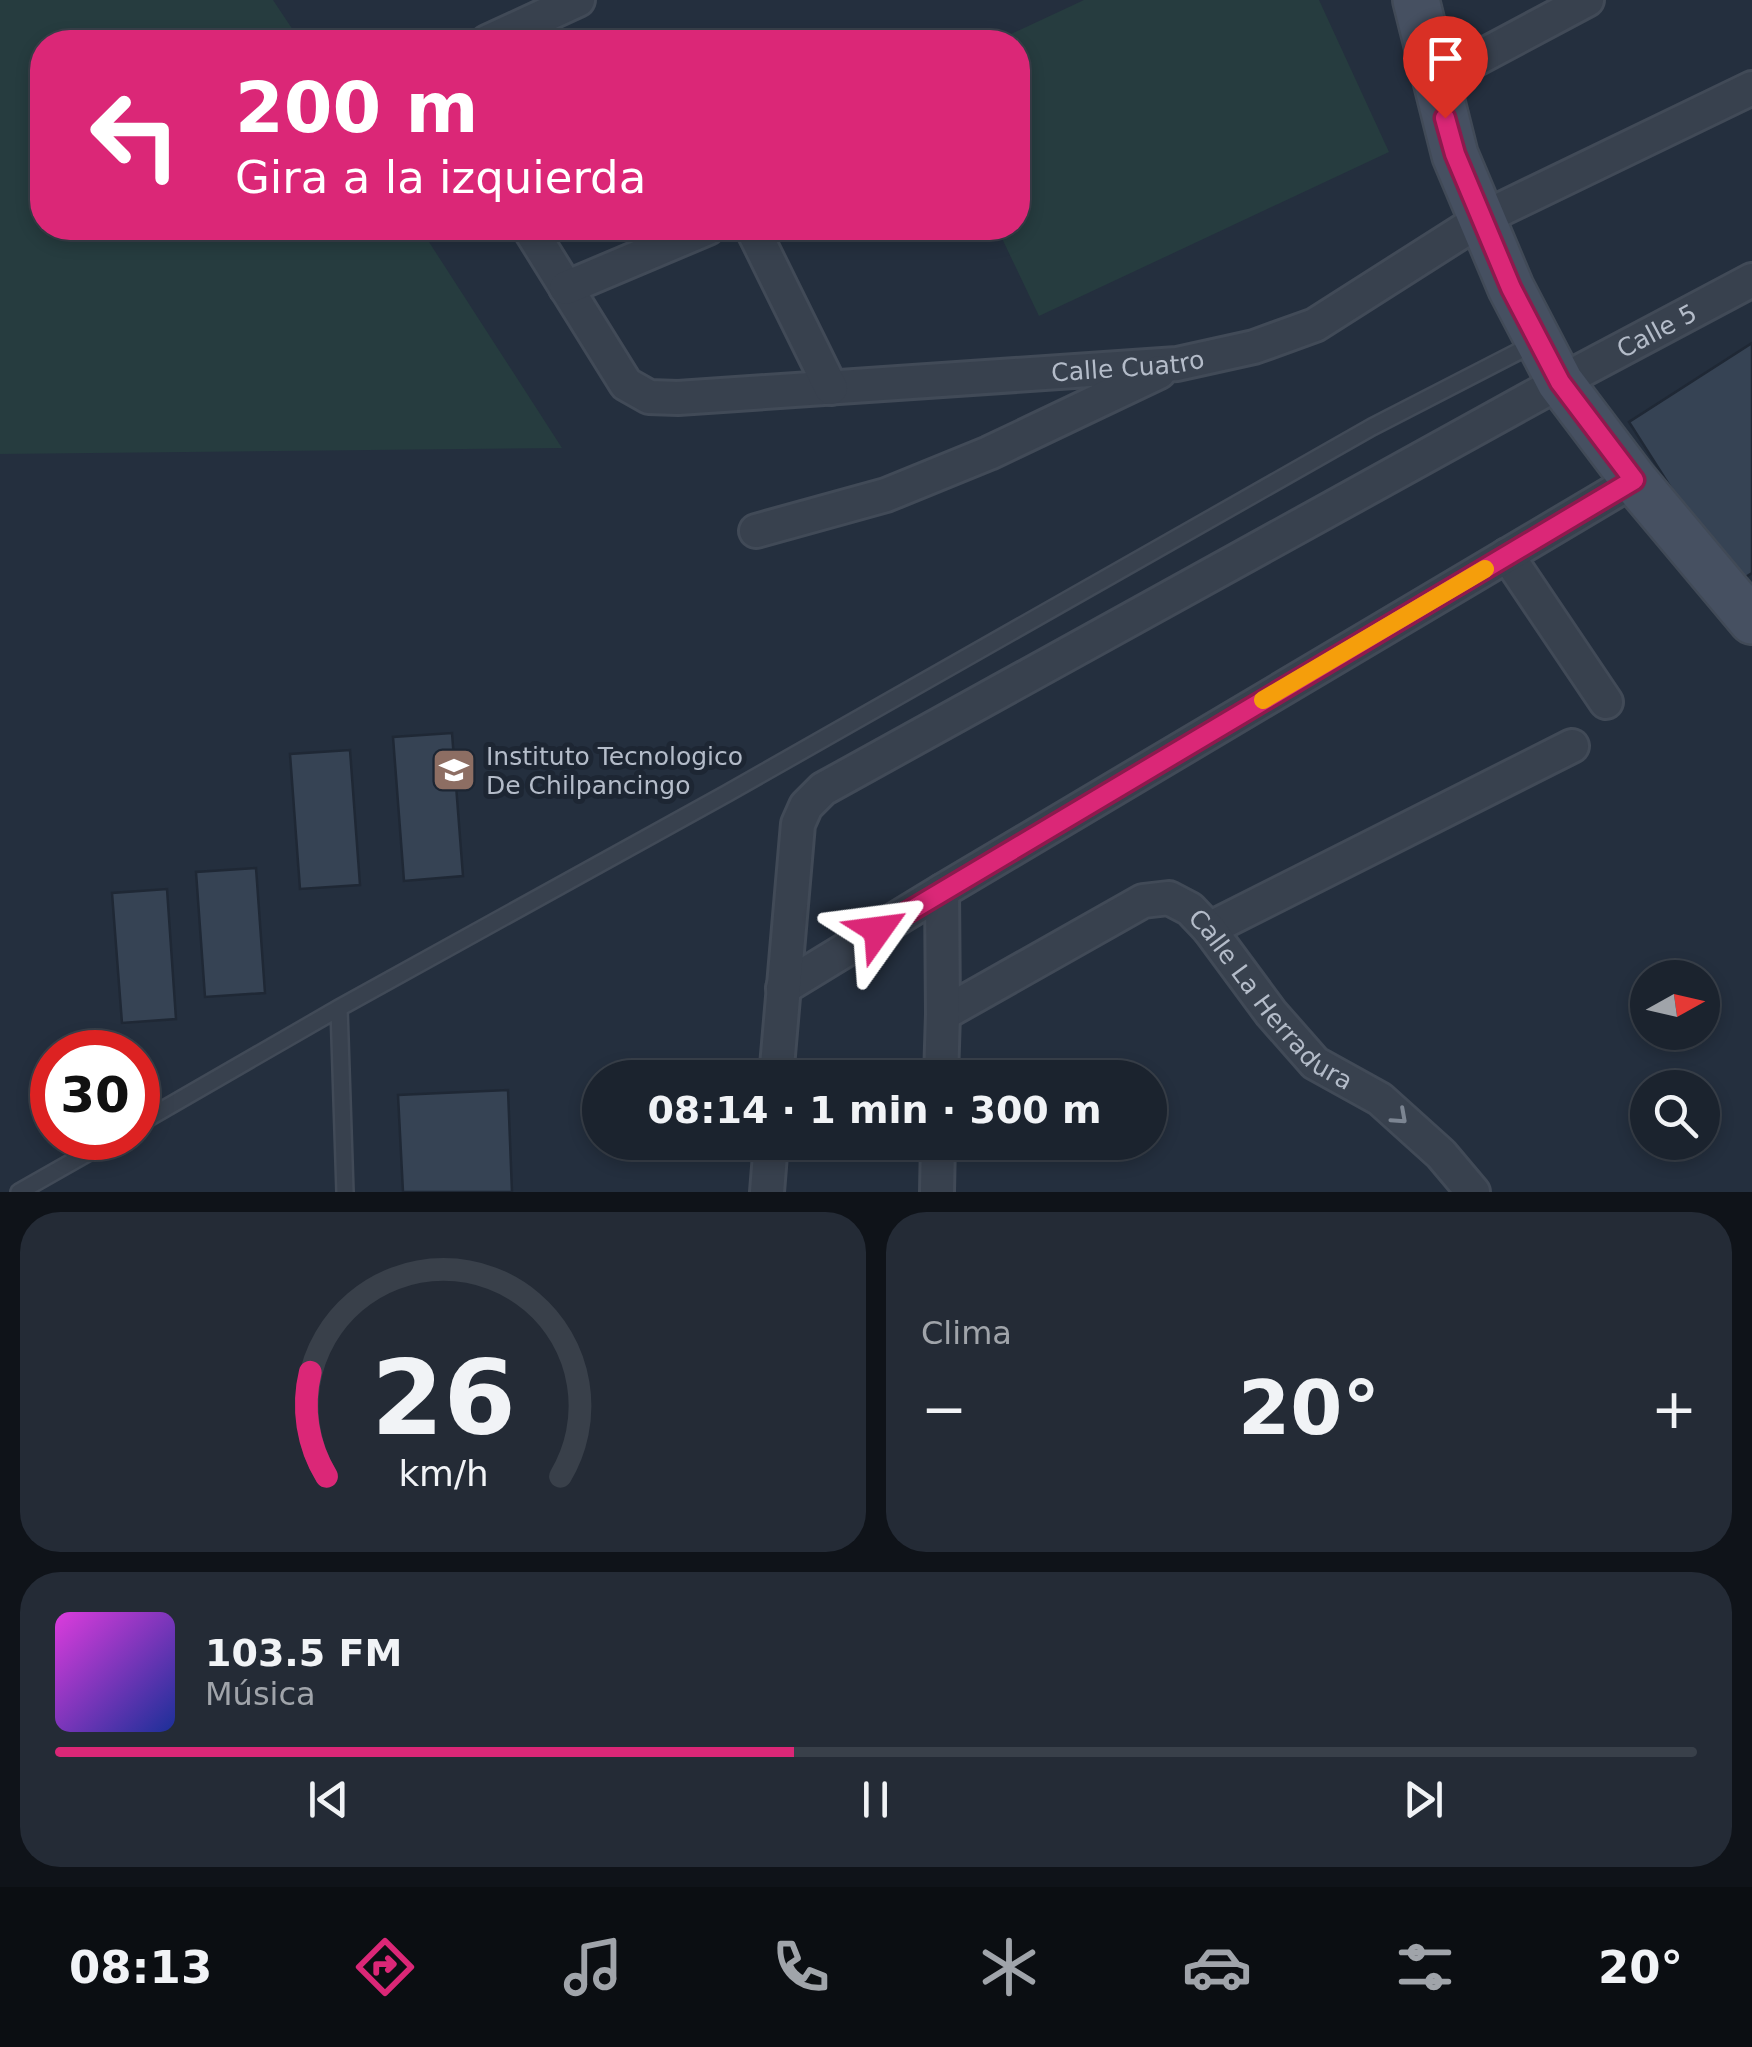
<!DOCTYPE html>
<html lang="es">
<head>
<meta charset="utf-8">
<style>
  body { margin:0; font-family:"DejaVu Sans",sans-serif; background:#242b36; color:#f1f3f6; height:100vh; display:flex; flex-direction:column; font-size:38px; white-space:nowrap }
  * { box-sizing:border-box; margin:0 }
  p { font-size:32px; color:#a0a4aa }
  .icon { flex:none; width:55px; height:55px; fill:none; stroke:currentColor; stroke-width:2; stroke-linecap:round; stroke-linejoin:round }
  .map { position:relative; height:1192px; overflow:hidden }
  .drawer { display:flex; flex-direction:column; gap:20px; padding:20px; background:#0f1319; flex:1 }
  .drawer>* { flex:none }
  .banner { position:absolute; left:30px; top:30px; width:1000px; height:210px; border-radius:40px; box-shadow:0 5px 15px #0003,0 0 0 2px #39404a; background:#db2777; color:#fff; overflow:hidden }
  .needle { width:65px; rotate:82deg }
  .buttons { position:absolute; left:1630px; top:960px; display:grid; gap:20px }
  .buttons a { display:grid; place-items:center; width:90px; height:90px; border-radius:50%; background:#1b232e; box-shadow:0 5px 15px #0003,0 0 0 2px #39404a; font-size:50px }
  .speed { position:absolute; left:30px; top:1030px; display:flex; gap:20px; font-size:50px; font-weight:700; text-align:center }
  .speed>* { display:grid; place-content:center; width:130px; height:130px; border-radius:50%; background:#1b232e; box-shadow:0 5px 15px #0003,0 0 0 2px #39404a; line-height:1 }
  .speed .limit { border:15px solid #d22; background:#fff; color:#111 }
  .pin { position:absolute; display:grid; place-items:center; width:85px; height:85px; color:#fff; margin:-102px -42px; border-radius:50% 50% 50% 0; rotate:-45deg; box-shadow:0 0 10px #0007 }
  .pin .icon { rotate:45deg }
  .me { position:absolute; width:110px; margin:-55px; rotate:59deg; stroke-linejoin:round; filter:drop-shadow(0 0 8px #0008) }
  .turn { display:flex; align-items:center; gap:35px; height:210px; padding:0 40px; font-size:45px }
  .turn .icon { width:130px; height:130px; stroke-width:2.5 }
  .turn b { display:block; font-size:70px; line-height:85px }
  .big { font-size:75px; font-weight:600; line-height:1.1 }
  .drawer .widget { flex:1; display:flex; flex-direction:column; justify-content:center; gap:15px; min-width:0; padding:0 35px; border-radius:40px; background:#242b36 }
  .drawer .dial { align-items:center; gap:0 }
  .dial svg { height:260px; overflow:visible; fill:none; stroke:#39404a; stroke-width:7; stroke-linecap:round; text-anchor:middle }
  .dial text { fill:#f1f3f6; stroke:none }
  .song { display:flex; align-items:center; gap:30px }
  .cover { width:120px; height:120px; border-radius:15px; background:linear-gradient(135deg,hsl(300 70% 55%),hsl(230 70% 35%)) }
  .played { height:10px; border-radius:5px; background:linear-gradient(90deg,#db2777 45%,#39404a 45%) }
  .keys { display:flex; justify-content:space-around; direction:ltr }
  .heat { display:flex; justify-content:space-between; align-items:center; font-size:55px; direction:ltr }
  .drawer .tiles { flex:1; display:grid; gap:20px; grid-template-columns:1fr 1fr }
  .widget:last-child { grid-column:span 2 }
  .trip { position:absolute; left:582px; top:1060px; width:585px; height:100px; border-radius:50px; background:#1b232e; box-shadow:0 5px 15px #0003,0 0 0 2px #39404a; font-weight:600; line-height:100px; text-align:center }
  .tab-bar { display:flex; height:160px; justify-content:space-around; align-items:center; background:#0b0e12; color:#a0a4aa }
  .tab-bar .icon { width:70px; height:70px }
  .tab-bar .active { color:#db2777 }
  .tab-bar b { font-size:45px; color:#f1f3f6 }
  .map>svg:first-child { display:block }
</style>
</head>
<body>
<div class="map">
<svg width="1752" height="1192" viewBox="0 0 1752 1192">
  <rect width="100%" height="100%" fill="#242f3e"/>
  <!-- green -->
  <path fill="#263c3f" d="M 0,0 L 273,0 L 301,42 L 42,42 L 42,228 L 420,228 L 562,448 L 0,454 Z
    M 1084,0 L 1319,0 L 1389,152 L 1039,316 L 997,228 L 1018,228 L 1018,42 L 994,42 Z"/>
  <!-- building -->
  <path fill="#364354" stroke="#1f2835" stroke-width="2.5" d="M 1752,343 L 1752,573 L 1733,585 L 1629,422 Z
    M 452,733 L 463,876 L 404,881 L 393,737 Z
    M 350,750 L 360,885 L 300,889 L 290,754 Z
    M 256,868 L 265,993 L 205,997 L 196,872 Z
    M 167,889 L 176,1019 L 122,1023 L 112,893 Z
    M 508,1090 L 512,1192 L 403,1192 L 398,1095 Z"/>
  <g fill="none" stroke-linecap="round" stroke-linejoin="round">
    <defs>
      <path id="lane" d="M 339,1008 L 345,1192
        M 138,1124 L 339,1008 L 726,794 L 1372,427 L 1535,343
        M 19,1192 L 114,1138"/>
      <g id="street">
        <path d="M 487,42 L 578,0"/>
        <path d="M 1435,81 L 1587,0"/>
        <path id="s1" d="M 529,228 L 626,384 L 649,397 L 678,398 L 1177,364 L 1254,347 L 1315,325 L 1483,218 L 1752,88"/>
        <path d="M 752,228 L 831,388"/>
        <path d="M 566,288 L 708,228"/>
        <path d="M 756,531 L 886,495 L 989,453 L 1159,372"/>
        <path d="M 1507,555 L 1606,702"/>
        <path d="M 1209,929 L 1572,746"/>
        <path d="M 783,988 L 942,891 L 1634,480"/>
        <path id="s2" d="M 943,1014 L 1143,901 L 1169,898 L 1190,909 L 1209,929 L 1271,1013 L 1315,1063 L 1380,1099 L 1441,1154 L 1473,1192"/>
        <path id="s3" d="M 776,1078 L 798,824 L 806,806 L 823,789 L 1560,382 L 1752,280"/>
        <path d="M 941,1078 L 943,1014 L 942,891"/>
        <path d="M 767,1192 L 771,1142"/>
        <path d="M 937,1192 L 938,1142"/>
      </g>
      <path id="secondary" d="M 1416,0 L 1455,155 L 1511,288 L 1560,382 L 1634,480 L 1752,621"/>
    </defs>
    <!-- lane casing -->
    <use href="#lane" stroke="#414a57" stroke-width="20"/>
    <!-- street casing -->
    <use href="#street" stroke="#414a57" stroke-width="38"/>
    <!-- secondary casing -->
    <use href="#secondary" stroke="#414a57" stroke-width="50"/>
    <!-- lane -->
    <use href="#lane" stroke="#38414e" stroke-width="15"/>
    <!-- street -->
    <use href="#street" stroke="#38414e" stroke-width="32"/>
    <!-- secondary -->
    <use href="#secondary" stroke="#465061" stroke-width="45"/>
  </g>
  <!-- one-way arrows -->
  <defs><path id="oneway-chevron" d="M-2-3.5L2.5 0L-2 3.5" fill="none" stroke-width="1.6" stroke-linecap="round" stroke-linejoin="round" transform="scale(2.5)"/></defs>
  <use stroke="#7c8592" href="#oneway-chevron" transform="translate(1400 1117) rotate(42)"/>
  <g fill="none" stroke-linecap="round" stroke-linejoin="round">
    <defs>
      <path id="route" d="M 878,930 L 1634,480 L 1560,382 L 1511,288 L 1455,154 L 1445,118"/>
    </defs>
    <!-- route casing -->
    <use href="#route" stroke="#8e194d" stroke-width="25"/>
    <!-- route -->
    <use href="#route" stroke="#db2777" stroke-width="18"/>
    <!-- slow -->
    <path stroke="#f59e0b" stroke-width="18" d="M 1263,700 L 1485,569"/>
  </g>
  <!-- icons -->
  <defs>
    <symbol id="university-square" viewBox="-11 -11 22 22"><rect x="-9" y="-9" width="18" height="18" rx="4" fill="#8d6e63" stroke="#1d2633"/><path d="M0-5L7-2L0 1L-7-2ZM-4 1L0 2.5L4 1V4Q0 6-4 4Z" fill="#fff"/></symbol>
  </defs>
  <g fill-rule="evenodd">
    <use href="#university-square" x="429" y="745" width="50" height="50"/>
  </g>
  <g text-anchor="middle" stroke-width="10" stroke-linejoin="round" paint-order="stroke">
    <!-- street labels -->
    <g font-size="25" fill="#b4bcc9" stroke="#1d2633">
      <text dy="9" stroke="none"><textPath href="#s3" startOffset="1250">Calle 5</textPath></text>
      <text dy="9" stroke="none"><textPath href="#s1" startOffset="690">Calle Cuatro</textPath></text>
      <text dy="9" stroke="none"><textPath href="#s2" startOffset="402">Calle La Herradura</textPath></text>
    </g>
    <!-- poi labels -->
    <g font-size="25" fill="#b4bcc9" stroke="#1d2633" text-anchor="start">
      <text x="486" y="765">Instituto Tecnologico<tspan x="486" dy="29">De Chilpancingo</tspan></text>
    </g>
  </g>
</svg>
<div class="buttons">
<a><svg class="needle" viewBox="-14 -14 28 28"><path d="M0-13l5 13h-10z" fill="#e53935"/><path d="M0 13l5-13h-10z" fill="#a0a4aa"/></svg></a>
<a><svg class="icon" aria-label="search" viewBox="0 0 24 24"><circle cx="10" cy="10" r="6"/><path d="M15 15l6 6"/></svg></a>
</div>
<div class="speed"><div class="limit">30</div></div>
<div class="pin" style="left:1445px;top:118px;background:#d93025"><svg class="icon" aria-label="arrive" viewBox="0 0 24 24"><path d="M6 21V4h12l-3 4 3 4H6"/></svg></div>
<svg class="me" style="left:878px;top:930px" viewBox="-20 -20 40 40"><path d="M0-17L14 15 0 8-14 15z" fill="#db2777" stroke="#fff" stroke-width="4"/></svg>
<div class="trip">08:14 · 1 min · 300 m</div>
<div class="banner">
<div class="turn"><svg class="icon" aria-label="left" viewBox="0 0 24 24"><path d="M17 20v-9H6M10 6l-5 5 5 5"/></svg><div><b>200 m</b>Gira a la izquierda</div></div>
</div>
</div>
<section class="drawer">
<div class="tiles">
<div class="widget dial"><svg viewBox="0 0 100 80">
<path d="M14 69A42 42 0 1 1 86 69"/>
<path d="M14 69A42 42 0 0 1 9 37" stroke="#db2777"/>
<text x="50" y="56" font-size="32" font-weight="700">26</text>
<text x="50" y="72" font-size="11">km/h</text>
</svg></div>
<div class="widget"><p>Clima</p>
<div class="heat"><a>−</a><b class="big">20°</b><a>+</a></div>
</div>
<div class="widget">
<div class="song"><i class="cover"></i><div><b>103.5 FM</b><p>Música</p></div></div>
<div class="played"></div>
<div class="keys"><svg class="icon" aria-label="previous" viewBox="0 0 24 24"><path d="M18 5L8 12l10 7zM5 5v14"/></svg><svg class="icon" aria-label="pause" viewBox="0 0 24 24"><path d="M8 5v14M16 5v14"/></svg><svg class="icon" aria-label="next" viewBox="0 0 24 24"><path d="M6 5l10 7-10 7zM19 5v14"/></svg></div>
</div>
</div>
</section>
<nav class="tab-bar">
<b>08:13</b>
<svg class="icon active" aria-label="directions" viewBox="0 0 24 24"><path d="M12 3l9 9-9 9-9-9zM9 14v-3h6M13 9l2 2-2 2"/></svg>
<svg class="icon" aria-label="music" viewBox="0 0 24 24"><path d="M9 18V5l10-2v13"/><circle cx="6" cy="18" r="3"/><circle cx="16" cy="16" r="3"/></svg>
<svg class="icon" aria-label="phone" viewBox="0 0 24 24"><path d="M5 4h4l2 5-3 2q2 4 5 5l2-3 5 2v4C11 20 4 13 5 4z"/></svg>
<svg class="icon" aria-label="climate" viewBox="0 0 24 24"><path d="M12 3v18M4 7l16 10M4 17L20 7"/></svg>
<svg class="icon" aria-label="car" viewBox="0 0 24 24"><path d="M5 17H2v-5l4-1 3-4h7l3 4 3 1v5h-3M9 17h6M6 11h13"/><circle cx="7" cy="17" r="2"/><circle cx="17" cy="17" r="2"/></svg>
<svg class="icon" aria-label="filters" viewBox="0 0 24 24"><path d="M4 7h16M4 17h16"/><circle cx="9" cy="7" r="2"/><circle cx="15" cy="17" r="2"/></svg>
<b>20°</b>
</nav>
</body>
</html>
